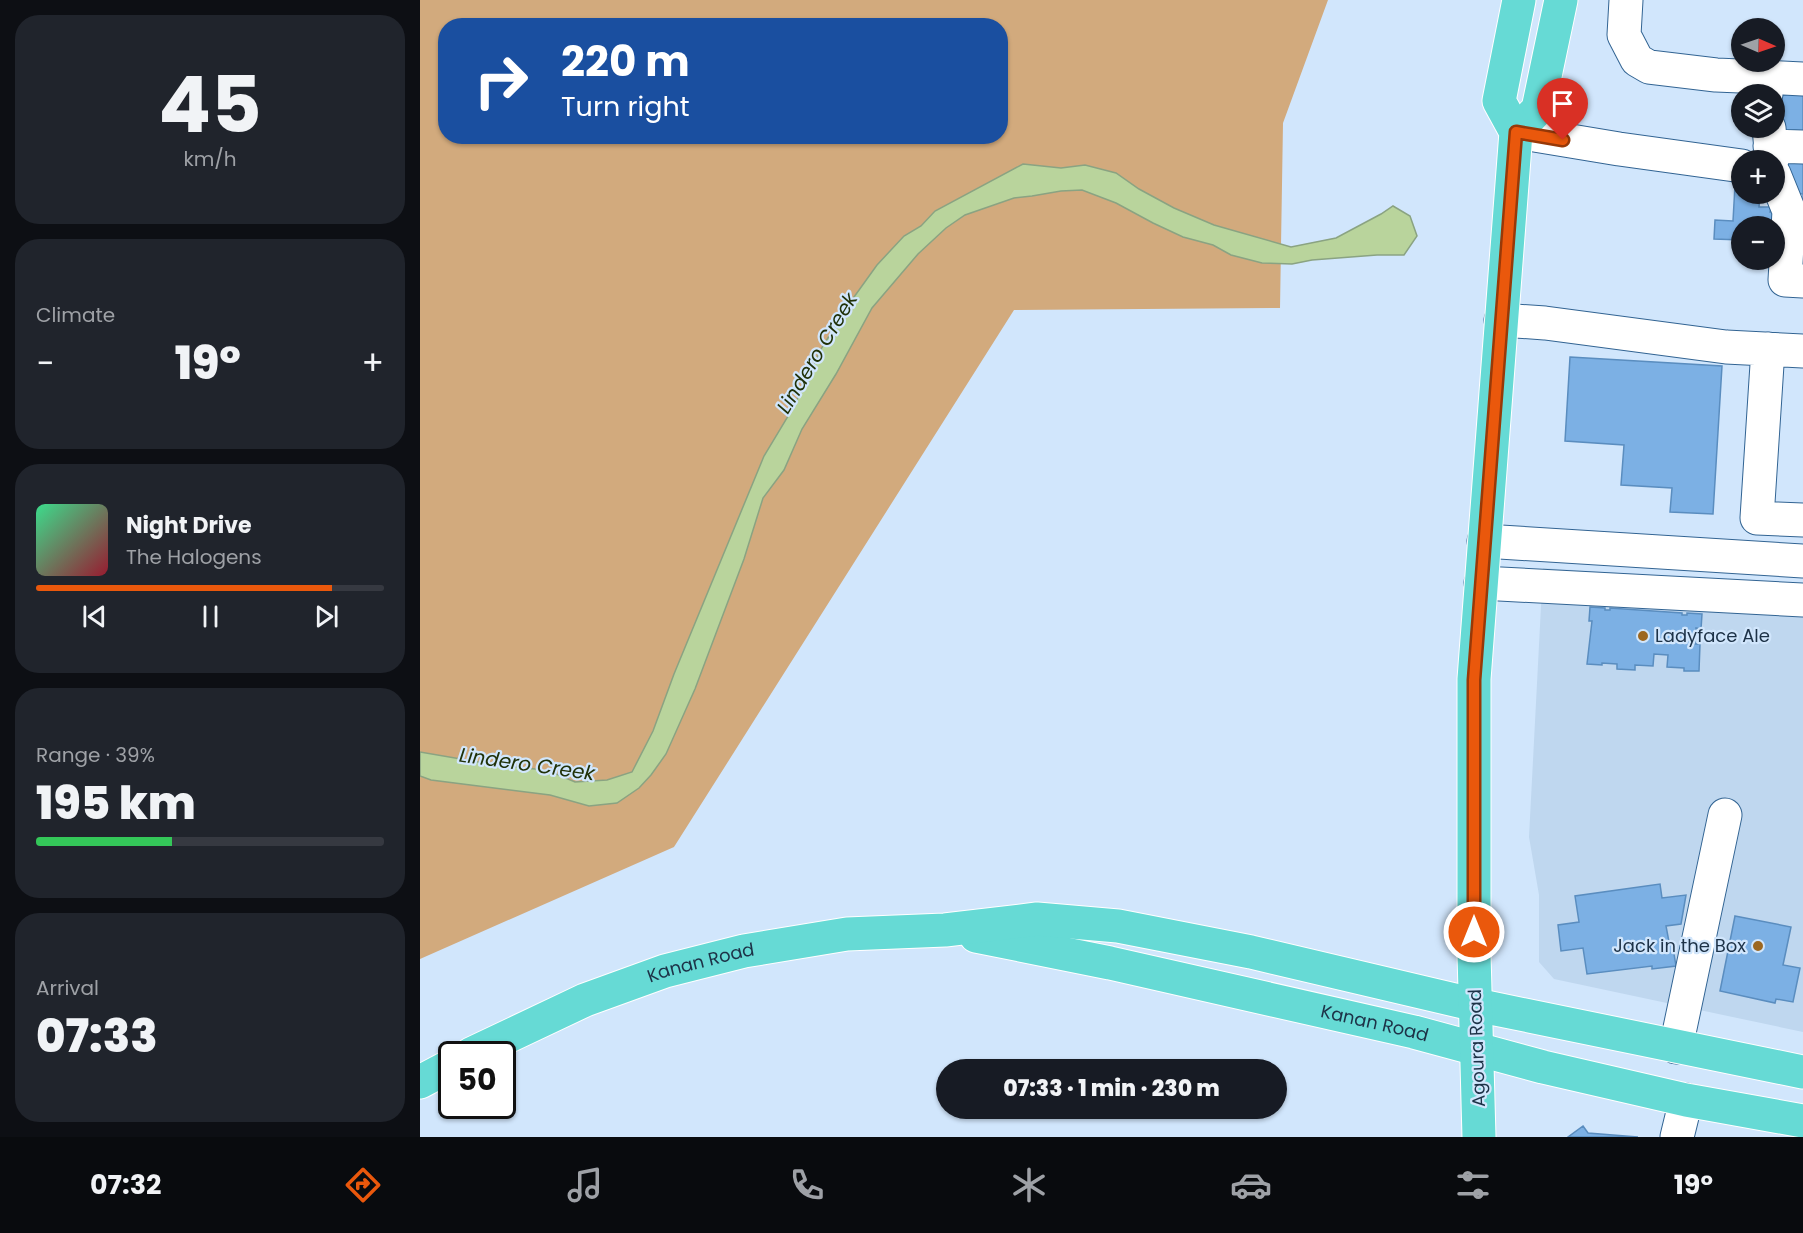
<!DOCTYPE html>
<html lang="en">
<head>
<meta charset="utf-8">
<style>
  body { margin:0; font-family:Poppins,sans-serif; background:#20242c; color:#f1f3f6; height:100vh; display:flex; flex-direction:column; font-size:22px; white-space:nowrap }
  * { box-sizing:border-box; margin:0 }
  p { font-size:20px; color:#9ea1a6 }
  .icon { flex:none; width:33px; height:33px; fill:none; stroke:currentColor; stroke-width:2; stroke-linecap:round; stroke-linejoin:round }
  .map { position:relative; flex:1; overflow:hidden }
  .drawer { display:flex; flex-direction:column; gap:15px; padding:15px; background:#0d0f14; width:420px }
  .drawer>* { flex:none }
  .hud { position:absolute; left:18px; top:18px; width:570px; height:126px; border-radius:24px; box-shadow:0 2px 4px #0004; background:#1a4fa0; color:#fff; overflow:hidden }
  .needle { width:39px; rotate:92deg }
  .fabs { position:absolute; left:1311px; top:18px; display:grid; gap:12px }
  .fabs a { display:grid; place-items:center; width:54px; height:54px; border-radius:50%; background:#171b24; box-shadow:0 2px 4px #0004; font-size:30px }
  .speed { position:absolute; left:18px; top:1041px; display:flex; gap:12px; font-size:30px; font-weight:700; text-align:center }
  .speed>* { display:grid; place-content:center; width:78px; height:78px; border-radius:50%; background:#171b24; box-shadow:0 2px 4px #0004; line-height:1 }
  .speed .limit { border:3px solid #111; border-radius:9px; background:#fff; color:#111 }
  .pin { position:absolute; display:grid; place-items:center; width:51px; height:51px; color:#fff; margin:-62px -26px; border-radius:50% 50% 50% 0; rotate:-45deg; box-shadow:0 0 6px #0007 }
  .pin .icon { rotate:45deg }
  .me { position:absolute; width:66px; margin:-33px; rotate:0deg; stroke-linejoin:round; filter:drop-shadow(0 0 4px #0008) }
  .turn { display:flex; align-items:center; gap:21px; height:126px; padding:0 24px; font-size:27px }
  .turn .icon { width:78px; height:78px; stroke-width:2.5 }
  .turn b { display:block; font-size:42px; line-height:51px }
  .big { font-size:45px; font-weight:800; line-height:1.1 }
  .drawer .tile { flex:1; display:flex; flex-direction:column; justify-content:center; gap:9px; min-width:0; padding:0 21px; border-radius:24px; background:#20242c }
  .drawer .dial { align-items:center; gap:0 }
  .dial b { font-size:78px; line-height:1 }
  .song { display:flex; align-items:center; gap:18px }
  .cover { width:72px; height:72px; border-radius:9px; background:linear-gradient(135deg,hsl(150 70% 55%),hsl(350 70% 35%)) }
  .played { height:6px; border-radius:3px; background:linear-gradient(90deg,#ea580c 85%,#363941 85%) }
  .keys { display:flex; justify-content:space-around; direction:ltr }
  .heat { display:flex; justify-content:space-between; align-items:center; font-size:33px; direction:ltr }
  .charge { height:9px; border-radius:4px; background:linear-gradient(90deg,#34c759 39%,#363941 0) }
  .trip { position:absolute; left:516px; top:1059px; width:351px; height:60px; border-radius:30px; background:#171b24; box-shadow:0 2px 4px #0004; font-weight:800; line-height:60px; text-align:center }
  .menu { display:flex; height:96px; justify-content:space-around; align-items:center; background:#090b0e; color:#9ea1a6 }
  .menu .icon { width:42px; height:42px }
  .menu .current { color:#ea580c }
  .menu b { font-size:27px; color:#f1f3f6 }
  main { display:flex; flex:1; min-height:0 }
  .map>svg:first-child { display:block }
</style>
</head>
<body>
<main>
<section class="drawer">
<div class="tile dial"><b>45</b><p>km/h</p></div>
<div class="tile"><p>Climate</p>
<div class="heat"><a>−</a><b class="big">19°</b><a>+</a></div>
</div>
<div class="tile">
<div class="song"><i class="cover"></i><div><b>Night Drive</b><p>The Halogens</p></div></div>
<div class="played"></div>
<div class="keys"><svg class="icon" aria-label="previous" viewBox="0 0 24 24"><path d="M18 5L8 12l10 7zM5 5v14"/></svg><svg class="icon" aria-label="pause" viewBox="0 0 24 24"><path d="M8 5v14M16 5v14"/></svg><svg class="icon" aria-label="next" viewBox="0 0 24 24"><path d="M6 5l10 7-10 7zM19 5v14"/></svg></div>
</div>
<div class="tile"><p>Range · 39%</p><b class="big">195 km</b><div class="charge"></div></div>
<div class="tile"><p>Arrival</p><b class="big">07:33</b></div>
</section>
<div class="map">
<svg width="1383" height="1137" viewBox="0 0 1383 1137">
  <rect width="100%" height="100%" fill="#d1e6fc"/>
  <!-- built -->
  <path fill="#bfd7ef" d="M 1123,568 L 1383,585 L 1383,1032 L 1134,979 L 1119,962 L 1119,895 L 1109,837 Z"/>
  <!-- green -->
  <path fill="#d2aa7d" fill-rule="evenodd" d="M 0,0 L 908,0 L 863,123 L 860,308 L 594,310 L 254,847 L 0,959 ZM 26,26 L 580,26 L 580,136 L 26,136 Z"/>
  <!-- water -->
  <path fill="#b9d49c" stroke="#8aa382" stroke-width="1.5" d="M 603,164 L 641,168 L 665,165 L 696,173 L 719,189 L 754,208 L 794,225 L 871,247 L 916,238 L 961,214 L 973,206 L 990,216 L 997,236 L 984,255 L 957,255 L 892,260 L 872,264 L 842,263 L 811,255 L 793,245 L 763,237 L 733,223 L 696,203 L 662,190 L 641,191 L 612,196 L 594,198 L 545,215 L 526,228 L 498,254 L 452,308 L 416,374 L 382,429 L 364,470 L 343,498 L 324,559 L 275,689 L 246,754 L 231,775 L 219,788 L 197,803 L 169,806 L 130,795 L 11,780 L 0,776 L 0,752 L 76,765 L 115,769 L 134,773 L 155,782 L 187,780 L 212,772 L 233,731 L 254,674 L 344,456 L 373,408 L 401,349 L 429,304 L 457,265 L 484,236 L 501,226 L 515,211 Z"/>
  <!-- building -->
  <path fill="#7cb0e4" stroke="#5a8dbf" stroke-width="1.5" d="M 1361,90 L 1383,92 L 1383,138 L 1358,136 Z
    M 1368,158 L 1383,159 L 1383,205 L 1383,194 L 1371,193 L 1367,187 Z
    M 1315,185 L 1322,186 L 1322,194 L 1340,194 L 1339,207 L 1351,207 L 1350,212 L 1357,212 L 1356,226 L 1324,224 L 1324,226 L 1322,226 L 1322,240 L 1294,239 L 1295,220 L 1313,221 Z
    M 1150,357 L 1302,366 L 1293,514 L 1250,512 L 1252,488 L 1201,485 L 1204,445 L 1145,441 Z
    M 1170,607 L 1185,608 L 1185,610 L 1190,610 L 1190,608 L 1262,613 L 1262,615 L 1267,615 L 1267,613 L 1282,614 L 1281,629 L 1276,628 L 1275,644 L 1280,644 L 1279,671 L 1264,671 L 1264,668 L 1247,667 L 1248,655 L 1234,654 L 1233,666 L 1215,665 L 1215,670 L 1197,669 L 1197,664 L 1182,663 L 1182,665 L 1167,664 L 1172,621 L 1169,621 Z
    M 1240,884 L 1242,898 L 1266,895 L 1261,924 L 1246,926 L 1249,942 L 1252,942 L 1256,966 L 1232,969 L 1232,966 L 1167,974 L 1163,948 L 1141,951 L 1138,925 L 1159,922 L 1155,896 Z
    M 1315,916 L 1371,927 L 1363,965 L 1380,968 L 1373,1002 L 1356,999 L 1355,1003 L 1300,991 Z
    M 1163,1126 L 1168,1133 L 1218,1137 L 1148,1137 Z"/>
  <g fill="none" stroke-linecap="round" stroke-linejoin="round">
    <defs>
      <path id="minor" d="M 1206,0 L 1204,35 L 1217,60 L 1229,67 L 1296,75 L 1344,77
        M 1346,94 L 1344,77 L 1383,79
        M 1349,128 L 1352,160
        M 1096,132 L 1199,149 L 1322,166
        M 1350,146 L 1383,147
        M 1354,174 L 1369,211 L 1365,280 L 1383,281
        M 1081,320 L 1125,323 L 1306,347 L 1383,351
        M 1348,349 L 1337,518 L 1383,520
        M 1064,541 L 1383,561
        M 1061,583 L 1383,600
        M 1256,1047 L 1305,815
        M 1257,1137 L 1266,1100"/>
      <g id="major">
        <path d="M 1096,132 L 1118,109 L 1141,0"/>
        <path id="s1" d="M 556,936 L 690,963 L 994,1032 L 1123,1067 L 1266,1100 L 1383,1121"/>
        <path id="s2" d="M 51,1054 L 165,1000 L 245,971 L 324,951 L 427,934 L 525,930 L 617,919 L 698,926 L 831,952 L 1056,1005 L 1383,1072"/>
        <path d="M 0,1082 L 32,1065"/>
        <path d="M 1059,1137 L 1054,954 L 1054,679 L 1096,132 L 1079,101 L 1099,0"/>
      </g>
    </defs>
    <!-- minor casing -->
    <use href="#minor" stroke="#326493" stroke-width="35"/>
    <!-- major casing -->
    <use href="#major" stroke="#fff" stroke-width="35"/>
    <!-- minor -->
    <use href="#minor" stroke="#fff" stroke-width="33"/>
    <!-- major -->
    <use href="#major" stroke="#66dad5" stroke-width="33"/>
  </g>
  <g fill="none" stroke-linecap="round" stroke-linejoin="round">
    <defs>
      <path id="route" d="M 1054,932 L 1054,680 L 1096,132 L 1143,140"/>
    </defs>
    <!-- route casing -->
    <use href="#route" stroke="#983908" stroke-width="15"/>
    <!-- route -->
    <use href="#route" stroke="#ea580c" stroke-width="10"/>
  </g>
  <!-- markers -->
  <g fill="#9c6720" stroke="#d1e6fc" stroke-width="2">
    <circle cx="1223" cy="636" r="6"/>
    <circle cx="1338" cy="946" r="6"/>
  </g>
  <g text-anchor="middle" stroke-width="4.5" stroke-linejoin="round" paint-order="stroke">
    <!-- poi labels -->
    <g font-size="18" fill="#1d3247" stroke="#d1e6fc" text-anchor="start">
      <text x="1235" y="642">Ladyface Ale</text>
      <text x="1326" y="952" text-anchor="end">Jack in the Box</text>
    </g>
    <!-- street labels -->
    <g font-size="18" fill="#1d3247" stroke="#d1e6fc">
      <text dy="6" stroke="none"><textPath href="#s2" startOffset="248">Kanan Road</textPath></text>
      <text dy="6" stroke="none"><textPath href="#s1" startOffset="408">Kanan Road</textPath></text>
      <text transform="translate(1057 1048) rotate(-92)" y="6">Agoura Road</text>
    </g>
    <!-- water labels -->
    <g font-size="20" font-style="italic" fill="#203108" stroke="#d1e6fc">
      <text transform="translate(397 353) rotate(-59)" y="7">Lindero Creek</text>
      <text transform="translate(107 764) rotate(8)" y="7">Lindero Creek</text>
    </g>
  </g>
</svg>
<div class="fabs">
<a><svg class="needle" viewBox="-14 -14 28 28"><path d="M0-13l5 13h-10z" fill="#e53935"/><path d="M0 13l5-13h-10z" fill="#9ea1a6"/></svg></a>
<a><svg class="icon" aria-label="layers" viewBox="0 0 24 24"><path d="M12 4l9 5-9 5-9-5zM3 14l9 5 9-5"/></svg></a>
<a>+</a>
<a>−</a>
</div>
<div class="speed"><div class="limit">50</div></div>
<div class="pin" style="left:1143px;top:140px;background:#d93025"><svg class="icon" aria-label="arrive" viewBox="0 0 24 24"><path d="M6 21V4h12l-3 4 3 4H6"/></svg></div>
<svg class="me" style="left:1054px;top:932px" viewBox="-20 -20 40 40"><circle r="17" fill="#ea580c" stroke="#fff" stroke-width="3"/><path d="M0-11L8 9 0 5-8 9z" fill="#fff"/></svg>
<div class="trip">07:33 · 1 min · 230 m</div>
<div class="hud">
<div class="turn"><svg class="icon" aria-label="right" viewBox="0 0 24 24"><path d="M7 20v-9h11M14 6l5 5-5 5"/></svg><div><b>220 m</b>Turn right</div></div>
</div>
</div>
</main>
<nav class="menu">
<b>07:32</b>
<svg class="icon current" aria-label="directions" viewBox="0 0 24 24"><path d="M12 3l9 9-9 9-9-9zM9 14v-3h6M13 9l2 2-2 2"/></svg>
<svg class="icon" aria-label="music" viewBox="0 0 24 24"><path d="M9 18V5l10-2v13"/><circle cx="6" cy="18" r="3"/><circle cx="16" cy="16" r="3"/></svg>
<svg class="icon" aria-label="phone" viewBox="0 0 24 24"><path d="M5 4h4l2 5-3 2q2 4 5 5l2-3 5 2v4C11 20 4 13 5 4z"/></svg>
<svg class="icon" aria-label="climate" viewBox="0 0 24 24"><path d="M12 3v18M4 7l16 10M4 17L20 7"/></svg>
<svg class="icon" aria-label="car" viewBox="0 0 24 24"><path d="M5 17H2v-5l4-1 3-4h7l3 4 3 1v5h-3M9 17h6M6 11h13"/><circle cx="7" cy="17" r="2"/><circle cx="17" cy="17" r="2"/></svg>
<svg class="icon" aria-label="filters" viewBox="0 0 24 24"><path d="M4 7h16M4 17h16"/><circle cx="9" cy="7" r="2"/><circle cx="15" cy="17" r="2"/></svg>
<b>19°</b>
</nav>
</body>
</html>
